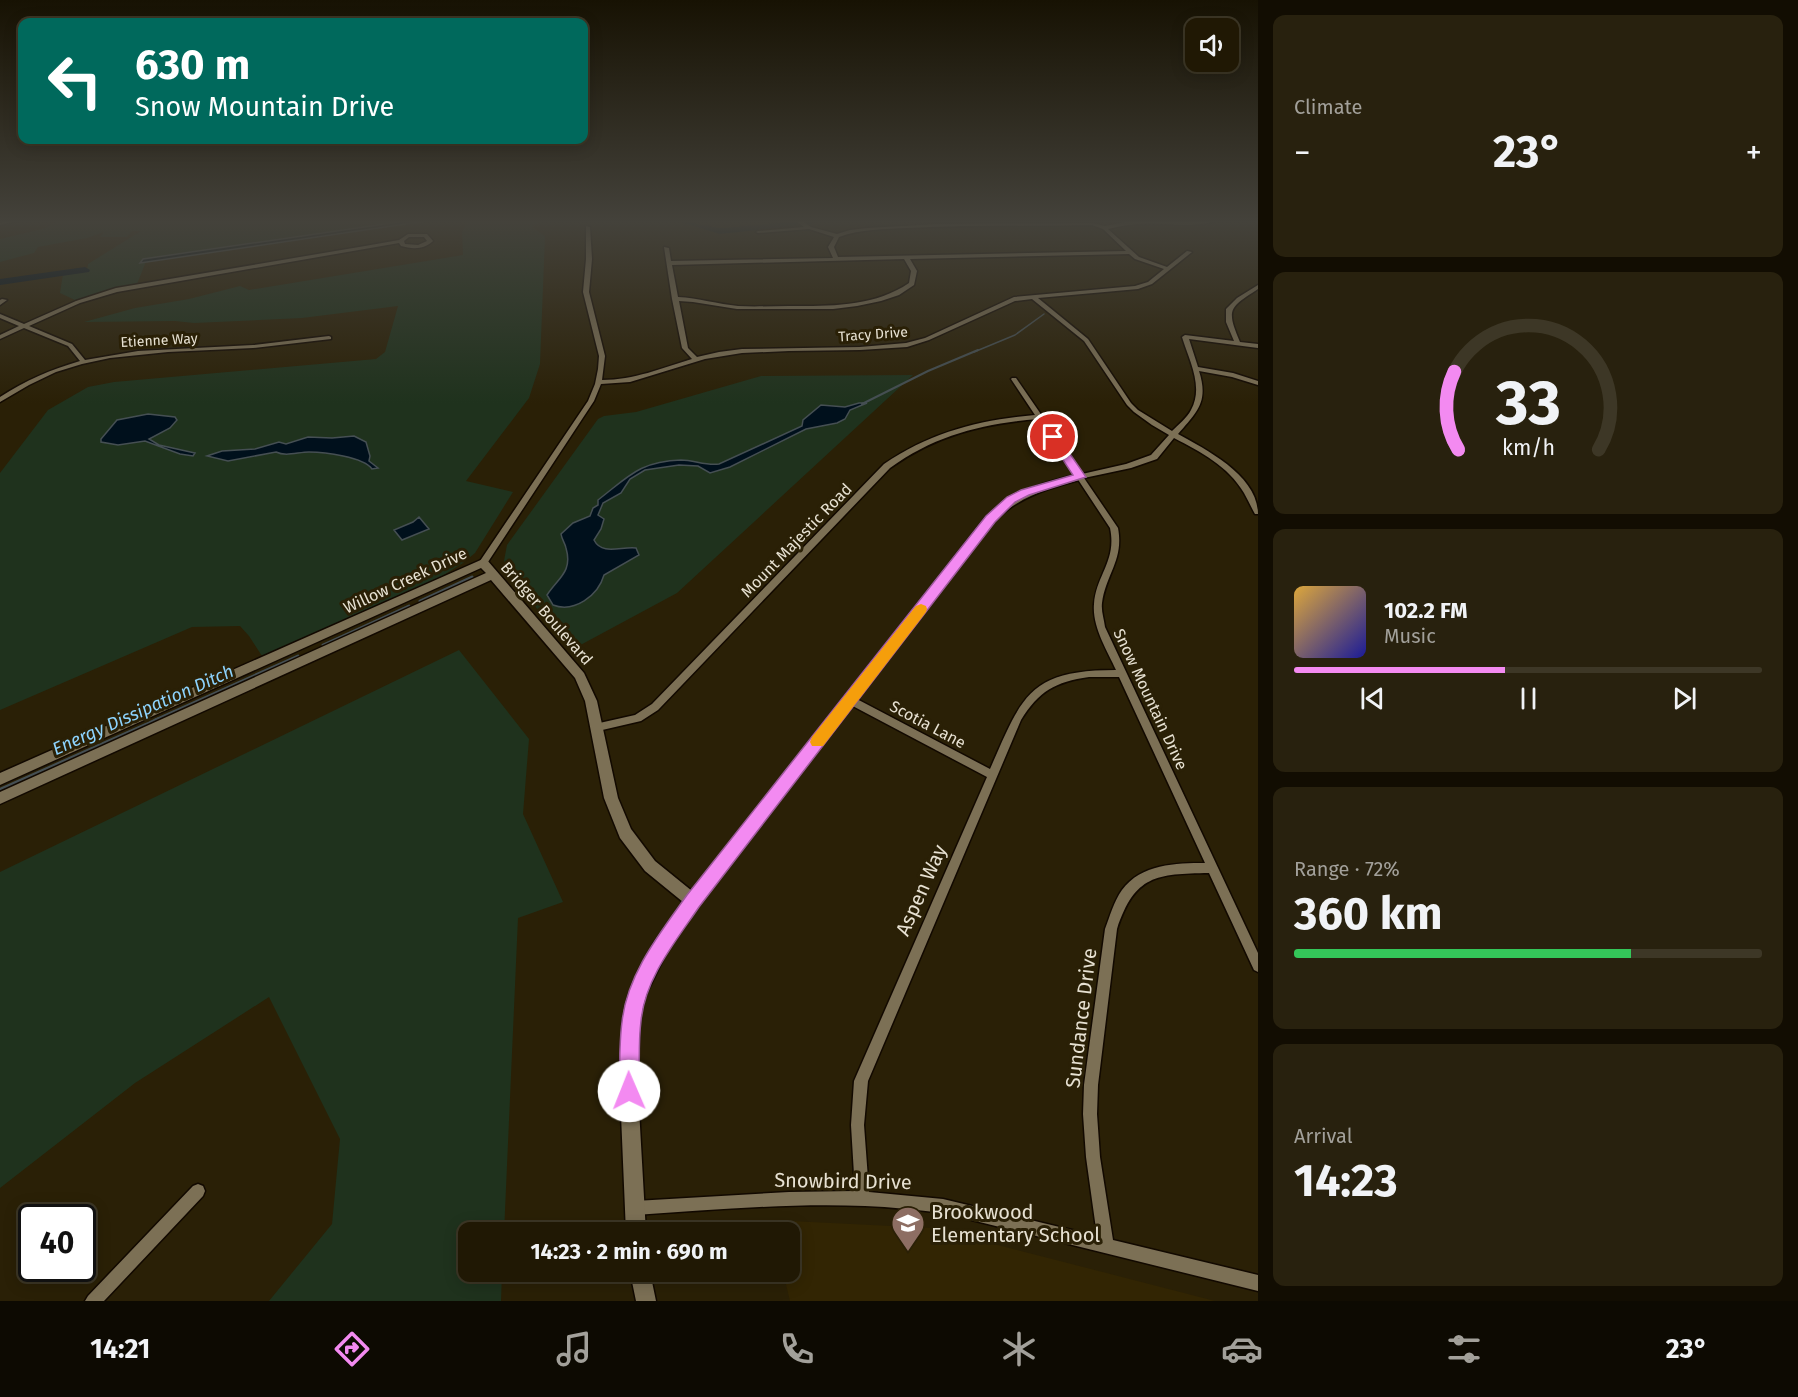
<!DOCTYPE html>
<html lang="en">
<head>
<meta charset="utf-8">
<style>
  body { margin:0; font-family:"Fira Sans",sans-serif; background:#28210e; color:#f1f3f6; height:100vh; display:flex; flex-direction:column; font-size:22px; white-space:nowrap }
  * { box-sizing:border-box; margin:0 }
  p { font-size:20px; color:#a2a09a }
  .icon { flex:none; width:33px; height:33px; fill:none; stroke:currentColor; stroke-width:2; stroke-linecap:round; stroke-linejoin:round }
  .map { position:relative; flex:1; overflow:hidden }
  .drawer { display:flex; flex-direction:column; gap:15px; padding:15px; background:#120d02; width:540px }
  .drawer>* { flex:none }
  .hud { position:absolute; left:18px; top:18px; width:570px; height:126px; border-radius:12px; box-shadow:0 3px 15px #0003,0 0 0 2px #3d3726; background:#00695c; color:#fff; overflow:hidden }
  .buttons { position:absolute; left:1185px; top:18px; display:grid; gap:12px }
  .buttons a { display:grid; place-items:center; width:54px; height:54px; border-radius:12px; background:#201804; box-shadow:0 3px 15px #0003,0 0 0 2px #3d3726; font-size:30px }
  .speed { position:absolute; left:18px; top:1204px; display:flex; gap:12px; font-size:30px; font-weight:700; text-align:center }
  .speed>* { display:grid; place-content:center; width:78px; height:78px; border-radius:50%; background:#201804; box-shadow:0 3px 15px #0003,0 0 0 2px #3d3726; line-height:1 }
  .speed .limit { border:3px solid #111; border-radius:9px; background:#fff; color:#111 }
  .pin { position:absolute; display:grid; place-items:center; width:51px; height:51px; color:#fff; margin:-26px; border:3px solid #fff; border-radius:50%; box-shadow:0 2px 6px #0007 }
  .me { position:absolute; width:66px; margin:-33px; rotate:359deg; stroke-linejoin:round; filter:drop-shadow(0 0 4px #0008) }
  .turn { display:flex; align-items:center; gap:21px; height:126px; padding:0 18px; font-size:27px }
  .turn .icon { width:78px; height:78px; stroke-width:2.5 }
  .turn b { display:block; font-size:42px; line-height:51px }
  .big { font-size:45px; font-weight:700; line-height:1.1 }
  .drawer .widget { flex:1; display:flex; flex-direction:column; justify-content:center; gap:9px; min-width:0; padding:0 21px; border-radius:12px; background:#28210e }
  .drawer .dial { align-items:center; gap:0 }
  .dial svg { height:156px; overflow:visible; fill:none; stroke:#3d3726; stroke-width:7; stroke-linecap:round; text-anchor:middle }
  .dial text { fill:#f1f3f6; stroke:none }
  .song { display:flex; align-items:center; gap:18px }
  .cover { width:72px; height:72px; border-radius:9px; background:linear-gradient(135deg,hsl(40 70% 55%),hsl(240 70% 35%)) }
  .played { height:6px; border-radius:3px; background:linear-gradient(90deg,#f38af1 45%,#3d3726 45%) }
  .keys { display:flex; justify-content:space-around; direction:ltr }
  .heat { display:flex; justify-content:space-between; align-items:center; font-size:33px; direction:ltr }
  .charge { height:9px; border-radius:4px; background:linear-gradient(90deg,#34c759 72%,#3d3726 0) }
  .trip { position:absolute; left:458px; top:1222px; width:342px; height:60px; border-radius:12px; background:#201804; box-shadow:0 3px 15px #0003,0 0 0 2px #3d3726; font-weight:700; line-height:60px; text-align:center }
  .tabs { display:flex; height:96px; justify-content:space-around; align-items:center; background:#0d0a02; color:#a2a09a }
  .tabs .icon { width:42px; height:42px }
  .tabs .on { color:#f38af1 }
  .tabs b { font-size:27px; color:#f1f3f6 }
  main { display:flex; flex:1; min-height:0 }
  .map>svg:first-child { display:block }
</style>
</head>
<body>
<main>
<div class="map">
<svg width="1258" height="1301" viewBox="0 0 1258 1301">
  <rect width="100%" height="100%" fill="#2a2006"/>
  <!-- built -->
  <path fill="#322503" d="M 770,1220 L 932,1228 L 1215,1301 L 790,1301 L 783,1272 L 789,1272 L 789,1233 L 773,1233 Z"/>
  <!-- green -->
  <path fill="#1f321d" d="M 57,221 L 403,221 L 147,259 L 137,284 L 75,300 L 60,293 L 63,274 L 87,271 L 88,264 L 141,231 L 132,231 L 127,237 L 100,237 L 104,232 L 87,238 L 38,247 L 34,253 L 0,262 L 0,239 L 46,228 Z
    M 467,221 L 542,221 L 532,227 L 545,236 L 540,364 L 529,398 L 466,481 L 513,492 L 475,553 L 463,563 L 442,576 L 262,656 L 249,636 L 240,626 L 192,627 L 0,710 L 0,473 L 48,410 L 88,387 L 114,382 L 376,359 L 385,352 L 398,306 L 302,318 L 194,323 L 175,321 L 84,322 L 135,308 L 189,299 L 240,286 L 249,290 L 463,255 L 462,232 Z
    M 913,375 L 677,593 L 573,649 L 507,575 L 504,561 L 507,545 L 598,419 L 604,416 L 636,412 L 761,376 Z
    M 459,650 L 529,739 L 523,814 L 563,902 L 518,918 L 504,1233 L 468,1233 L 468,1272 L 502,1272 L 501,1301 L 269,1301 L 332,1224 L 340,1139 L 269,997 L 135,1083 L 0,1188 L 0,872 Z"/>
  <!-- water -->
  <path fill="#00101c" stroke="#454f53" stroke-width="1.5" d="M 405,221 L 426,221 L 140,263 L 143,259 Z
    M 859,403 L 867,403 L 850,410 L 845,419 L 837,423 L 806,429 L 730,467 L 710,473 L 698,466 L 679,465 L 645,470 L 630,479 L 621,493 L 603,503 L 598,515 L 604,519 L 601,529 L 594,540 C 602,556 622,546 636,548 L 639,555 L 604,575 C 598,596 574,613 553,605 L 547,595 C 558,578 573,572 566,548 C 565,543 562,540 561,534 L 573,523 L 590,516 L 593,508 L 598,505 L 598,500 C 628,477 640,461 681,460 C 694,460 706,466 719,464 L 802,426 L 803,420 L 821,405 L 845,407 Z
    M 148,414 L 175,417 L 177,420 L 170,428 L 149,439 L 159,445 L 195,453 L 193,456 L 180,454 L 145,441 L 118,445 L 101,442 L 101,439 L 117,420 Z
    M 354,436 L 366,442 L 370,456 L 369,461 L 378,468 L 372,469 C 364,457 324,452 309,452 C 298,452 286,457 276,452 L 228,461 L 207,456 L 222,451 L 255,449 L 279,442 L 286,444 L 308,437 L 332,438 Z
    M 419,517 L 429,529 L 402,540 L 394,530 L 413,522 Z"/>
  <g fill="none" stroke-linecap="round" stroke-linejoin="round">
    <!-- stream-far3 -->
    <path stroke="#454f53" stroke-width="1.5" d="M 974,352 L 1015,335 L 1044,314"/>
    <!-- stream-far2 -->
    <path stroke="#454f53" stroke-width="2" d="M 862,404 L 928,371 L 978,350"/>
    <!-- stream-far1 -->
    <path stroke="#454f53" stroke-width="3" d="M 420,601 L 472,577
      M 323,645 L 409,606
      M 155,720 L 298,656"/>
    <!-- stream -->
    <path stroke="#454f53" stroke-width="4" d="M 0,790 L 159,719"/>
    <!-- river -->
    <path fill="#00101c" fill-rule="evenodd" d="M 677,221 C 693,221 710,228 723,228 C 755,226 785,221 817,221 L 812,224 L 720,234 Z
      M 85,267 L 90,270 L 89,272 L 0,285 L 0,279 Z"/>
    <defs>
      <path id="minor" d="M 6,221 L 16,221 L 0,225 L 0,223 Z
        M 796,221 L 802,221 L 811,227 L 837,234 L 850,230 L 867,228 L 937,224 L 1092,223 L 1105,226 L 1130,221 L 1215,221 C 1199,227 1177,224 1160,224 C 1142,223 1125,224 1108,229 L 1139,257 L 1167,267 L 1187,251 L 1192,252 L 1152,284 L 1138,289 L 1038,298 L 1088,339 L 1131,403 L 1138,410 L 1172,431 C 1178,425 1187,418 1191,410 C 1204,387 1189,360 1182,337 L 1185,335 L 1234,341 L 1226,322 L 1226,309 L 1237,298 L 1258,285 L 1258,289 C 1229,308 1226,309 1240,342 L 1258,344 L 1258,348 L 1189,339 L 1198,367 L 1233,373 L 1258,381 L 1258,385 L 1232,377 L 1199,371 C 1209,402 1197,412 1178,434 C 1207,450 1258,476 1258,514 L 1255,514 C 1251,507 1248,500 1244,493 C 1228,466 1201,452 1174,438 L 1157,459 L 1131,468 L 1084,478 L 1118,528 C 1124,560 1106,574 1102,603 C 1101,611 1104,619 1105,627 L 1258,953 L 1258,972 L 1254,970 L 1209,873 C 1156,874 1135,875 1117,929 L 1098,1085 L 1097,1114 L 1100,1157 L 1113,1240 L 1258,1275 L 1258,1291 L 943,1213 C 917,1210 891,1207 865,1206 C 788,1203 712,1210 635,1215 L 630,1213 L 628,1208 L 630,1203 L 635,1201 L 789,1192 L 855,1191 L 851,1125 L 854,1081 L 987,777 L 847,703 L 845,700 L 847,697 L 853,697 L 990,769 C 1022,696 1029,670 1116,670 C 1107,650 1092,627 1094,604 C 1096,575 1117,561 1110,528 L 1038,419 C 982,424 936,435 890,468 L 658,710 L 641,721 L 598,731 L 595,730 L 593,727 L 595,724 L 635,715 L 652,704 L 884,464 C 931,432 979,420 1035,415 L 1011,379 L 1012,378 L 1016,378 L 1082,474 L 1126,464 L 1151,455 L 1169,435 L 1152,425 L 1134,412 L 1127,405 L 1084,341 L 1032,299 L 1015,301 L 929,340 L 907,347 L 860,350 L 789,351 L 742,353 L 705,359 L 630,382 L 601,384 L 594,401 L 486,565 L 480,565 L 479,563 L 480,561 L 588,401 L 595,384 L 598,369 L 599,356 L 583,292 L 586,259 L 586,226 L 590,227 L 592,259 L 589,292 L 605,356 L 602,380 C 634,380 662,368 692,359 L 682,348 L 672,299 L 664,247 L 669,248 L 671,261 L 833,258 L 828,247 L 834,237 L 809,229 L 758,233 L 756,232 L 758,231 L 804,227 ZM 1092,225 L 1103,229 L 1126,251 L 838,257 L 834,247 L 839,237 C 861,229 884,229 907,228 C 969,225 1030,226 1092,225 ZM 1129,254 L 1135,259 L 1164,269 L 1148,282 L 1135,286 L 1014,297 L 925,338 L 906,343 L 860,347 L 742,349 L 719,352 L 697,357 L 688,348 L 679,301 L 693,302 L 737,309 L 833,309 L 857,306 L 881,301 L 899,295 L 914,285 L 917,271 L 910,259 ZM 904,259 L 911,271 L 909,283 C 874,307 830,306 789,306 C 772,306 754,307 738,306 C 718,304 698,298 678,297 L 672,265 ZM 1089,677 L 1119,677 L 1205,863 C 1176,863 1141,864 1122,890 C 1114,901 1110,916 1105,929 L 1084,1085 L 1083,1114 L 1086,1157 L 1097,1236 L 943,1199 L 869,1192 L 864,1125 L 868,1081 L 1021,720 C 1039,691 1055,682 1089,677 Z
        M 408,234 L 427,234 L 433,241 C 424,250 412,249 401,246 L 399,243 L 117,292 L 80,303 L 29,326 L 72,344 L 85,360 L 138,351 L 253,345 L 329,336 L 331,337 L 331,339 L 253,348 L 168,352 L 110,358 L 82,364 L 56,372 L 29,385 L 0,402 L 0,397 C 26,380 50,370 80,361 L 68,346 L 24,328 L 0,339 L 0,335 L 19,326 L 0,318 L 0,314 L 24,324 L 76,301 L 116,288 L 365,246 L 399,240 ZM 409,237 L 424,237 L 427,241 L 418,245 L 405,244 L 404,241 Z
        M 2,299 L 7,300 L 0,305 L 0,300 Z
        M 198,1184 L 203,1186 L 205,1191 L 203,1196 L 104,1301 L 85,1301 L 88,1296 L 193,1186 Z"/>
      <path id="tertiary" d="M 1080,474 L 1085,477 L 1083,479 C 1049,488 1020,496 994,521 L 698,906 L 666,953 L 645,996 L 639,1021 L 638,1091 L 646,1233 L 626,1233 L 620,1091 L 623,1021 L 629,994 L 654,943 L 683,902 L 645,871 L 620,838 L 604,798 L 585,701 L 575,678 L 491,580 L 0,804 L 0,792 L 486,573 L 481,568 L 0,785 L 0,773 L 483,559 L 487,560 L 584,673 L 597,701 L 618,798 L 631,829 L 655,861 L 692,891 L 986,517 C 1014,491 1044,482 1080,474 Z
        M 630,1272 L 650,1272 L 656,1301 L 636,1301 Z"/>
    </defs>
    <!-- minor casing -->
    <use href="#minor" stroke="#120900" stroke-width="3"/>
    <!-- tertiary casing -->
    <use href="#tertiary" stroke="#120900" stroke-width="3"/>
    <!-- minor -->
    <use href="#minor" fill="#7c7055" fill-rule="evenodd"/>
    <!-- tertiary -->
    <use href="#tertiary" fill="#7c7055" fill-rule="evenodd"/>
  </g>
  <!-- sky -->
  <linearGradient id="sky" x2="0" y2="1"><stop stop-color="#171203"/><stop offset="0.55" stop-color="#44423b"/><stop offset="1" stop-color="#44423b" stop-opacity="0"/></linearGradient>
  <rect width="1258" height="403" fill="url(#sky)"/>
  <!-- route -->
  <path fill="#f38af1" stroke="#9e5a9d" stroke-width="1.5" d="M 1053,434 L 1057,435 L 1086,477 L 1029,495 L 1015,502 L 995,522 L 699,907 C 676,941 645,978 641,1021 C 638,1044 640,1068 639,1091 L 636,1098 L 629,1101 L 622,1098 L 619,1091 C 620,1068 619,1044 622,1022 C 627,974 660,933 687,895 L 986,516 L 1007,497 L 1021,490 L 1073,475 L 1048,437 Z"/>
  <!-- slow -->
  <path fill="#f59e0b" d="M 921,604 L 926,606 L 927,609 L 926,612 L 823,746 L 812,746 L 810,742 L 812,737 L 916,606 Z"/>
  <!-- icons -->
  <defs>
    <symbol id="school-pin" viewBox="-11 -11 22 30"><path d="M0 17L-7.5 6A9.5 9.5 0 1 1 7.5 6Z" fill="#8d6e63" stroke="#2a2006"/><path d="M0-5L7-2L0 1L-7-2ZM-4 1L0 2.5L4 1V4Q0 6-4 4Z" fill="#fff"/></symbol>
  </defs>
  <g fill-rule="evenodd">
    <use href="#school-pin" x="889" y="1204" width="38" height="52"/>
  </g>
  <g text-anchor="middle" stroke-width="6" stroke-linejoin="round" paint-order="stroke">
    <!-- far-street labels -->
    <g font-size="14" fill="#e7e1d2" stroke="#2a2006">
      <text transform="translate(873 334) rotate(-4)" y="5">Tracy Drive</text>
      <text transform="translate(159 340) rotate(-3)" y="5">Etienne Way</text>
    </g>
    <!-- street labels -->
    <g font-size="16" fill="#e7e1d2" stroke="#2a2006">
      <text transform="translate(796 540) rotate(-46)" y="6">Mount Majestic Road</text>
      <text transform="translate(405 580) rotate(-25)" y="6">Willow Creek Drive</text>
      <text transform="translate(547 613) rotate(49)" y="6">Bridger Boulevard</text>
      <text transform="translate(1151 699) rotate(65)" y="6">Snow Mountain Drive</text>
      <text transform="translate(928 724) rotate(28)" y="6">Scotia Lane</text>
    </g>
    <!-- water labels -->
    <g font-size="18" font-style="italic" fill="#8dd3fd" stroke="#2a2006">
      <text transform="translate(143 710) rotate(-24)" y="6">Energy Dissipation Ditch</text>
    </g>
    <!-- near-street labels -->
    <g font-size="20" fill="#e7e1d2" stroke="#2a2006">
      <text transform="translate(921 890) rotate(-66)" y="7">Aspen Way</text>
      <text transform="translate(1081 1018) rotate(-83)" y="7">Sundance Drive</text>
      <text transform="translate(843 1181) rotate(1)" y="7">Snowbird Drive</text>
    </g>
    <!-- near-poi labels -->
    <g font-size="20" fill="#e7e1d2" stroke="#2a2006" text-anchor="start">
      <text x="931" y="1219">Brookwood<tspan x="931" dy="23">Elementary School</tspan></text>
    </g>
  </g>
</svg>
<div class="buttons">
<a><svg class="icon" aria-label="sound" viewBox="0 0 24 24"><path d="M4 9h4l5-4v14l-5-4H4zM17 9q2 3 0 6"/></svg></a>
</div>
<div class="speed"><div class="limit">40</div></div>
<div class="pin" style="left:1053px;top:437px;background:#d93025"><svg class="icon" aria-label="arrive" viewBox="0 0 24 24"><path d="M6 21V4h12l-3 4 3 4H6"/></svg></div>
<svg class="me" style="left:629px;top:1091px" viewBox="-20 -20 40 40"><circle r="19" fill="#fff"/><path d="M0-13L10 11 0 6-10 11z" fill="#f38af1"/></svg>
<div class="trip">14:23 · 2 min · 690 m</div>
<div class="hud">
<div class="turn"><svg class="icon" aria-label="left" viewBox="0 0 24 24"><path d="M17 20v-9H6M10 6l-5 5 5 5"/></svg><div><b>630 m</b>Snow Mountain Drive</div></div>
</div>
</div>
<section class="drawer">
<div class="widget"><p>Climate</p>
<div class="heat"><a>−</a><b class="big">23°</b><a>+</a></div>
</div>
<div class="widget dial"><svg viewBox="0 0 100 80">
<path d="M14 69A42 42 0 1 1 86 69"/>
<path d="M14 69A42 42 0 0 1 12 29" stroke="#f38af1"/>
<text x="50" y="56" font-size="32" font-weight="700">33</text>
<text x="50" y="72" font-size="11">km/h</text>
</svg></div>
<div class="widget">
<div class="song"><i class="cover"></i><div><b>102.2 FM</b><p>Music</p></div></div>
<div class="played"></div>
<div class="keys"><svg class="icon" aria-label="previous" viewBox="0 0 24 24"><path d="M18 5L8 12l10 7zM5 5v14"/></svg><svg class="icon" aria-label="pause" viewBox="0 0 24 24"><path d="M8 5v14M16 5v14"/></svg><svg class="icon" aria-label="next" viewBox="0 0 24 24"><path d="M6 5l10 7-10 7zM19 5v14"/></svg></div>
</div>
<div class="widget"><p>Range · 72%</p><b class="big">360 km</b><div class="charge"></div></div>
<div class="widget"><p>Arrival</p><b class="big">14:23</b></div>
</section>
</main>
<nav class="tabs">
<b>14:21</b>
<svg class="icon on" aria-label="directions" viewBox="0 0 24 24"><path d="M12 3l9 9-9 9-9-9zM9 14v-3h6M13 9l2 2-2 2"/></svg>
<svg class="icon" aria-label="music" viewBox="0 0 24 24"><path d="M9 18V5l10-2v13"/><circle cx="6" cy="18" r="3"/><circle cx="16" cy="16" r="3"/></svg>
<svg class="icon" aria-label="phone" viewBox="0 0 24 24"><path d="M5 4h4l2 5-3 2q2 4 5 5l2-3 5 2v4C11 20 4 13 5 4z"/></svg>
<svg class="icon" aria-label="climate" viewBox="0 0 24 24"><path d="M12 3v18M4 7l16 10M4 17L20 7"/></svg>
<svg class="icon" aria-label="car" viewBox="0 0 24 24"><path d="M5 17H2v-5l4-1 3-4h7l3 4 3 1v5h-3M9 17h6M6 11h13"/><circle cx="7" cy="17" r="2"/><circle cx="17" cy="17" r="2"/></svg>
<svg class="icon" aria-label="filters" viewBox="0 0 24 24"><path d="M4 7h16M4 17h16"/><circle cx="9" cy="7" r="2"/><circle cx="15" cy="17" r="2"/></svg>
<b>23°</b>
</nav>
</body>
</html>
